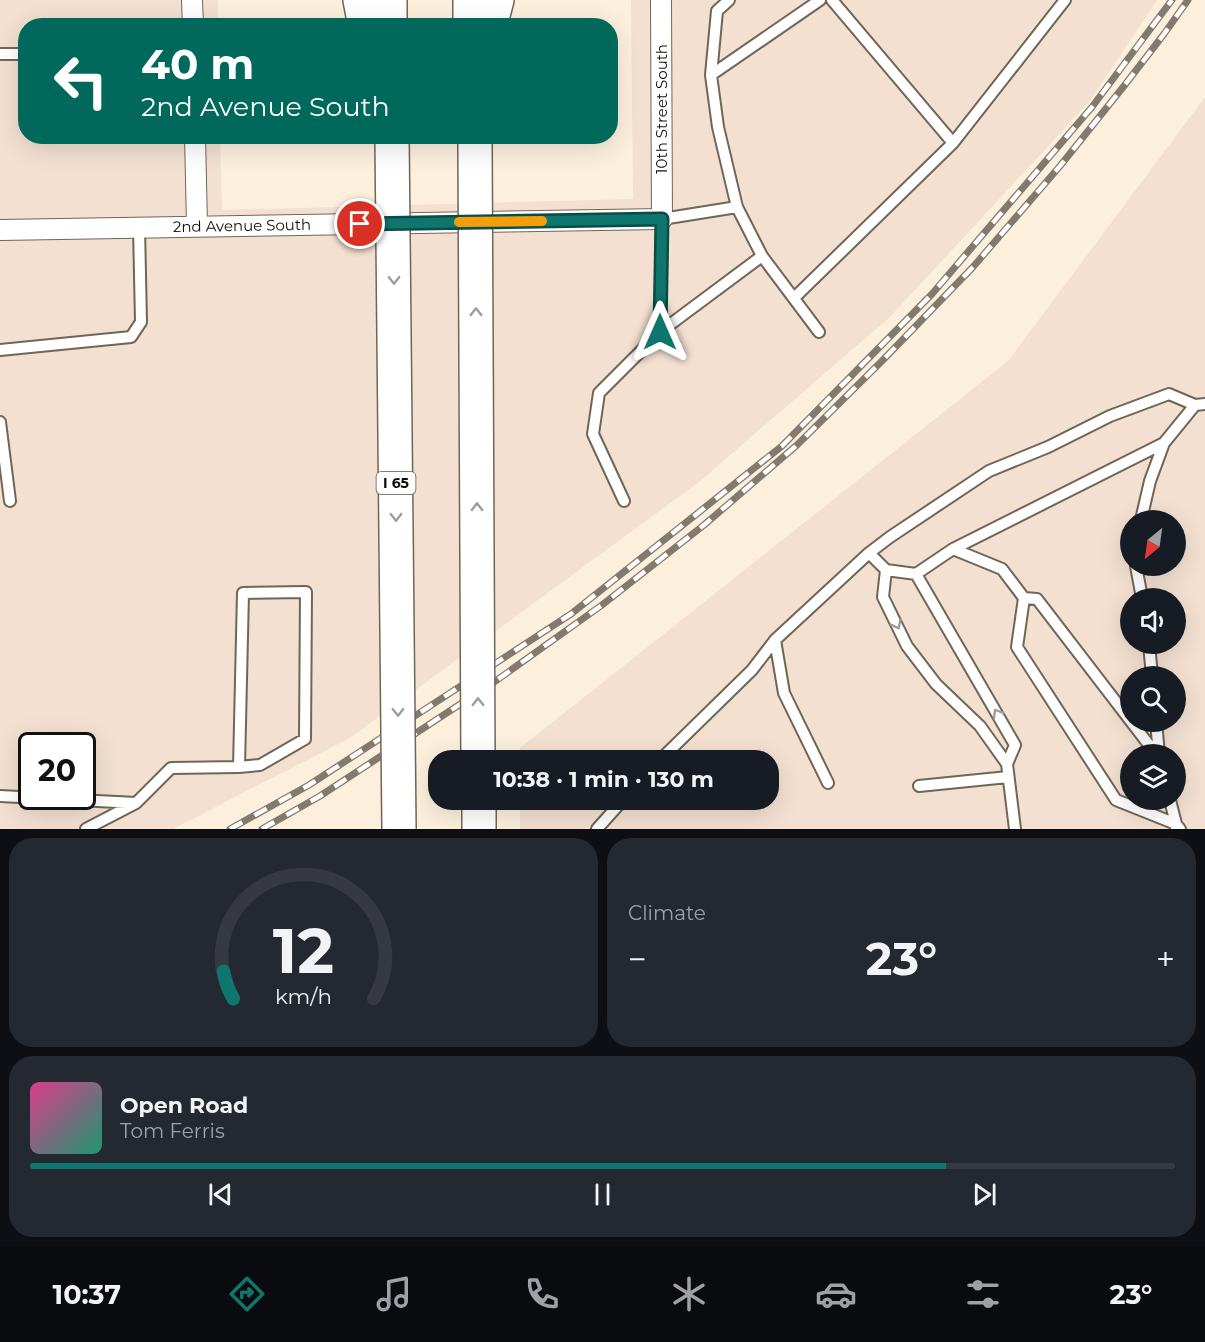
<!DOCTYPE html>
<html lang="en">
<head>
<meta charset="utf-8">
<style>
  body { margin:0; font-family:Montserrat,sans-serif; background:#242831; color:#f1f3f6; height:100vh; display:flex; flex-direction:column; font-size:22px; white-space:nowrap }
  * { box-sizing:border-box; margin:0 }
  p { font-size:20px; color:#9ea1a6 }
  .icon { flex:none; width:33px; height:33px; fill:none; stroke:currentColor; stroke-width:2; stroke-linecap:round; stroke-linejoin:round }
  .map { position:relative; height:829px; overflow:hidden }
  .side { display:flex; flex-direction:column; gap:9px; padding:9px; background:#0d0f14; flex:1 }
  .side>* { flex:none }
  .banner { position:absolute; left:18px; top:18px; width:600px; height:126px; border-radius:24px; box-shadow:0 6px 24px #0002; background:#00695c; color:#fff; overflow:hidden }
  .needle { width:39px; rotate:209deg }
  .buttons { position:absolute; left:1120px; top:510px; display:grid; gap:12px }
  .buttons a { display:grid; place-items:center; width:66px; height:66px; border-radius:50%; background:#171b24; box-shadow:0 6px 24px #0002; font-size:30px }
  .speed { position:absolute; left:18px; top:732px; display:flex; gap:12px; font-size:30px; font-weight:700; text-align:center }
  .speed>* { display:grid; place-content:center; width:78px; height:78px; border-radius:50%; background:#171b24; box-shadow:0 6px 24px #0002; line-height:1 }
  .speed .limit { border:3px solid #111; border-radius:9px; background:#fff; color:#111 }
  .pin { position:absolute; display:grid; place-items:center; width:51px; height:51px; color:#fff; margin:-26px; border:3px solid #fff; border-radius:50%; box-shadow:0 2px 6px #0007 }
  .me { position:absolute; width:66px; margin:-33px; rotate:0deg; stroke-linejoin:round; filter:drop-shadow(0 0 4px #0008) }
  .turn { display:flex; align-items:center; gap:21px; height:126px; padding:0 24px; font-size:27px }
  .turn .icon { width:78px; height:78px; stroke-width:2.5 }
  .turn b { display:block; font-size:42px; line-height:51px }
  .big { font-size:45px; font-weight:700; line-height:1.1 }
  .side .widget { flex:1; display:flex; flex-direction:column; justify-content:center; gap:9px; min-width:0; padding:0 21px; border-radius:24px; background:#242831 }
  .side .dial { align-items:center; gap:0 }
  .dial svg { height:156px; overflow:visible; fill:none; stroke:#363941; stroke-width:7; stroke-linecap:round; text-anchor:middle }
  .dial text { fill:#f1f3f6; stroke:none }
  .song { display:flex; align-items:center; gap:18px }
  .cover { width:72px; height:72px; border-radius:9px; background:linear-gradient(135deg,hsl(330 70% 55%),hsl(160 70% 35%)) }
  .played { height:6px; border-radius:3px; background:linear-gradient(90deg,#0f766e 80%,#363941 80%) }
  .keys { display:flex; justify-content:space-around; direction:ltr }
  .heat { display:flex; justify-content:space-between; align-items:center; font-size:33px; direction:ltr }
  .side .tiles { flex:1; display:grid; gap:9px; grid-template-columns:1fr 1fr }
  .widget:last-child { grid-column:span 2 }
  .trip { position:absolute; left:428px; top:750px; width:351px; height:60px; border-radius:24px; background:#171b24; box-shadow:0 6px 24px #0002; font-weight:700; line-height:60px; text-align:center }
  .dock { display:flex; height:96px; justify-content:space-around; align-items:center; background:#090b0e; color:#9ea1a6 }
  .dock .icon { width:42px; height:42px }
  .dock .selected { color:#0f766e }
  .dock b { font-size:27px; color:#f1f3f6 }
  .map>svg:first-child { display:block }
</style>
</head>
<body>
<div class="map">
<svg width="1205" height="829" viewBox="0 0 1205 829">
  <rect width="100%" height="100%" fill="#fcf0dd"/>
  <!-- industrial -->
  <path fill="#f3e0d1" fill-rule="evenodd" d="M 0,0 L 218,0 L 218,25 L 26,26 L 26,136 L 220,137 L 222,210 L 633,199 L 631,0 L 1157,0 L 1090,101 L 890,317 L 699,482 L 350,738 L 173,829 L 0,829 ZM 32,746 L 82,746 L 82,796 L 32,796 Z
    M 1205,97 L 1205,829 L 520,829 L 520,800 L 768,800 L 768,760 L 520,760 L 520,748 L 1008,361 ZM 1131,520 L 1176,520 L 1176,566 L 1131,566 ZM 1131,598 L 1176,598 L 1176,644 L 1131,644 ZM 1131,676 L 1176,676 L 1176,722 L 1131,722 ZM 1131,754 L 1176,754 L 1176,800 L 1131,800 Z"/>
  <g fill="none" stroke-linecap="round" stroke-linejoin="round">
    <defs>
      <path id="lane" d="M 729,0 L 717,11 L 711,75 L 718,127 L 737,207 L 762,256
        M 0,54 L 26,54
        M 711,75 L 820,0
        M 953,143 L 1065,0
        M 794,298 L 953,143 L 832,0
        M 660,332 L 762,256 L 819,332
        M 0,350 L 131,337 L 141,322 L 139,227
        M 0,422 L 10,501
        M 624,501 L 593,434 L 599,393 L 660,332 L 662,219 L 737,207
        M 1141,520 L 1150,481 L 1164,443 L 1195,405 L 1205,404
        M 953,549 L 1164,443
        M 1136,566 L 1142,598
        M 886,570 L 883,597 L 907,646 L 936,684 L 980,726 L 1007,764
        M 916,574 L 1015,745 L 1007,764 L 1015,829
        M 1024,598 L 1002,569 L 953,549 L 916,574 L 886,570 L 869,553 L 890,537 L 989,471 L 1048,447 L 1110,416 L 1169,394 L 1195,405
        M 1149,644 L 1152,676
        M 1156,722 L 1159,754
        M 1156,754 L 1037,599 L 1024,598 L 1017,647 L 1116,800 L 1176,824 L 1180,829
        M 660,760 L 752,670 L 775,640
        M 828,783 L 784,693 L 775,640 L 869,553
        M 919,786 L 1008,777
        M 0,796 L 136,803 L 171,768 L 239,767 L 260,765 L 305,739 L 306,592 L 243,593 L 239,767
        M 1170,800 L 1176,824 L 1176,828
        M 86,829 L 136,803
        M 597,829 L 623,800"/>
      <g id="street">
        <path d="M 192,0 L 193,26"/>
        <path d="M 195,136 L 197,226"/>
        <path id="s1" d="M 0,230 L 662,219 L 661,0"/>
      </g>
      <path id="highway" d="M 360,0 L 365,26
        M 390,0 L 390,26
        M 470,0 L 470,26
        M 490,26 L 497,0
        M 479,800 L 479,829"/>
    </defs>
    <!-- lane casing -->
    <use href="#lane" stroke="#706655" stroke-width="14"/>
    <!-- street casing -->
    <use href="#street" stroke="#706655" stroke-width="22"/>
    <!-- highway casing -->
    <use href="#highway" stroke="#706655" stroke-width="36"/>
    <!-- lane -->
    <use href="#lane" stroke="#fff" stroke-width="10"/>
    <!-- street -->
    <use href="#street" stroke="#fff" stroke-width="20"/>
    <!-- highway -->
    <use href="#highway" stroke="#fff" stroke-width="33"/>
    <defs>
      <path id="rail" d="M 230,829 L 309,785 L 571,614 L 782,446 L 932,294 L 1092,107 L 1172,0
        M 262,829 L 320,796 L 497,680 L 602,605 L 704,525 L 797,445 L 882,361 L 973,267 L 1060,166 L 1124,86 L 1164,34 L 1188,0"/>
    </defs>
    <!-- rail casing -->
    <use href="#rail" stroke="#827a6e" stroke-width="7"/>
    <!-- rail -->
    <use href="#rail" stroke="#fff" stroke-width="4.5" stroke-dasharray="14" stroke-linecap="butt"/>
    <defs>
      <path id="highway-bridge" d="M 392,137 L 399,829
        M 475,143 L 478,760"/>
    </defs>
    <!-- highway-bridge casing -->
    <use href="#highway-bridge" stroke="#706655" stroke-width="36" stroke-linecap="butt"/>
    <!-- highway-bridge -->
    <use href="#highway-bridge" stroke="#fff" stroke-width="33"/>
  </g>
  <!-- one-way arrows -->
  <defs><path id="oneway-chevron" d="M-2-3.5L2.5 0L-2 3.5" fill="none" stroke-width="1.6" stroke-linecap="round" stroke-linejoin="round" transform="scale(1.5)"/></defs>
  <g stroke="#a09e9c">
    <use href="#oneway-chevron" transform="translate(394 280) rotate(89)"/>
    <use href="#oneway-chevron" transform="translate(476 312) rotate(-90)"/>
    <use href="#oneway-chevron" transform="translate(477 507) rotate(-90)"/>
    <use href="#oneway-chevron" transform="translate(396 517) rotate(89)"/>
    <use href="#oneway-chevron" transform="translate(897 625) rotate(63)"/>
    <use href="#oneway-chevron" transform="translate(478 702) rotate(-90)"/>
    <use href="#oneway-chevron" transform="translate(398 712) rotate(89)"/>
    <use href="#oneway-chevron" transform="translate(997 713) rotate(-120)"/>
  </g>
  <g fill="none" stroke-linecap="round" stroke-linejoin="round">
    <defs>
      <path id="route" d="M 360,224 L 662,219 L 660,332"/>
    </defs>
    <!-- route casing -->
    <use href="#route" stroke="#0a4d48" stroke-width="15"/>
    <!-- route -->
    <use href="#route" stroke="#0f766e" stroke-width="10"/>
    <!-- slow -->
    <path stroke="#f59e0b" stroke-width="10" d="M 459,222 L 542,221"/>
  </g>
  <g text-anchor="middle" stroke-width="5" stroke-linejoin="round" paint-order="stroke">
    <!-- shield labels -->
    <rect fill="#fff" stroke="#585651" stroke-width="1.5" x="376.5" y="472" width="39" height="22" rx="4.5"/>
    <g font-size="14" font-weight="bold" fill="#110d07">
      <text x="396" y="488">I 65</text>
    </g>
    <!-- street labels -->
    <g font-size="15" fill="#110d07" stroke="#fff">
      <text transform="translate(662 109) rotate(-90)" y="5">10th Street South</text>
      <text dy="5" stroke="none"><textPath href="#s1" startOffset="242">2nd Avenue South</textPath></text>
    </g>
  </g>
</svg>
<div class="buttons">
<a><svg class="needle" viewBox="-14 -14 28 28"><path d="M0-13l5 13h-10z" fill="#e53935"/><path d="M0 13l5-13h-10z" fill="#9ea1a6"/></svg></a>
<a><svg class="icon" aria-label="sound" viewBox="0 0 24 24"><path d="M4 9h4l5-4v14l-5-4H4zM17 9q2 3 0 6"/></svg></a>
<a><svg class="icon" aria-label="search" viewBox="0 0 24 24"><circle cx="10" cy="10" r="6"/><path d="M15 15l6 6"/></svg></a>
<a><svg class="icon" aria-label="layers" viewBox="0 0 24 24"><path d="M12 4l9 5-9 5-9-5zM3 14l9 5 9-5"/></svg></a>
</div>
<div class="speed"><div class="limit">20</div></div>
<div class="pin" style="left:360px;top:224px;background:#d93025"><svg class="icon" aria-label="arrive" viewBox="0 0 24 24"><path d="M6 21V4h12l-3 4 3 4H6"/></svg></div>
<svg class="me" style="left:660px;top:332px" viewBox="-20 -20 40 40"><path d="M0-17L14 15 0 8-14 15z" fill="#0f766e" stroke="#fff" stroke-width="4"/></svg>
<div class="trip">10:38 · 1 min · 130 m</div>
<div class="banner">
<div class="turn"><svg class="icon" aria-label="left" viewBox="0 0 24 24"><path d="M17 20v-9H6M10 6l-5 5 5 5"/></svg><div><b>40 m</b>2nd Avenue South</div></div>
</div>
</div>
<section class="side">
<div class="tiles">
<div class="widget dial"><svg viewBox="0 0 100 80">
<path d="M14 69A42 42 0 1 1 86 69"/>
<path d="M14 69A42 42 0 0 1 9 55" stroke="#0f766e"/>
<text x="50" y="56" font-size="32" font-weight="700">12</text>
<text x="50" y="72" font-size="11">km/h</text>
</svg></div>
<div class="widget"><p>Climate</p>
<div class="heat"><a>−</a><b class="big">23°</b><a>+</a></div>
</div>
<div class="widget">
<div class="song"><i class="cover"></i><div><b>Open Road</b><p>Tom Ferris</p></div></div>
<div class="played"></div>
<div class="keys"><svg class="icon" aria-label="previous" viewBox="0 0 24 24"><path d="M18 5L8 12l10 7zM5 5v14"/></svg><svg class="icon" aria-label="pause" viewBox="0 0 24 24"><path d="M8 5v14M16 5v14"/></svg><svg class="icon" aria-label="next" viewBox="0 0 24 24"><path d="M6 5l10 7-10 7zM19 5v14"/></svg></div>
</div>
</div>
</section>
<nav class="dock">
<b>10:37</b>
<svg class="icon selected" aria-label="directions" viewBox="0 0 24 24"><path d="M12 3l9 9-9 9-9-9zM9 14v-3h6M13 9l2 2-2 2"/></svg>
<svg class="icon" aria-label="music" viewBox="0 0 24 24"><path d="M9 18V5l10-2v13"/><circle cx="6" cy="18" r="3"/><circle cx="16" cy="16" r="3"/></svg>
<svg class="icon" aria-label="phone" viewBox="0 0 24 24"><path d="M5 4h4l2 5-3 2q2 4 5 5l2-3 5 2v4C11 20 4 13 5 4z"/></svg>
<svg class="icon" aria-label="climate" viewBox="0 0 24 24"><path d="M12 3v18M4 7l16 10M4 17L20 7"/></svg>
<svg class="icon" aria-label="car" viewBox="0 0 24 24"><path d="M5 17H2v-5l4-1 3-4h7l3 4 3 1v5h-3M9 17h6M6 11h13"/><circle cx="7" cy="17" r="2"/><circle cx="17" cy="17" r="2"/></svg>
<svg class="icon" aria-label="filters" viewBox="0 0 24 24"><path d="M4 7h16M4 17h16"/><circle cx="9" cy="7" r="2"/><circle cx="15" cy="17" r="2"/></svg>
<b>23°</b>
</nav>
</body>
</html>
